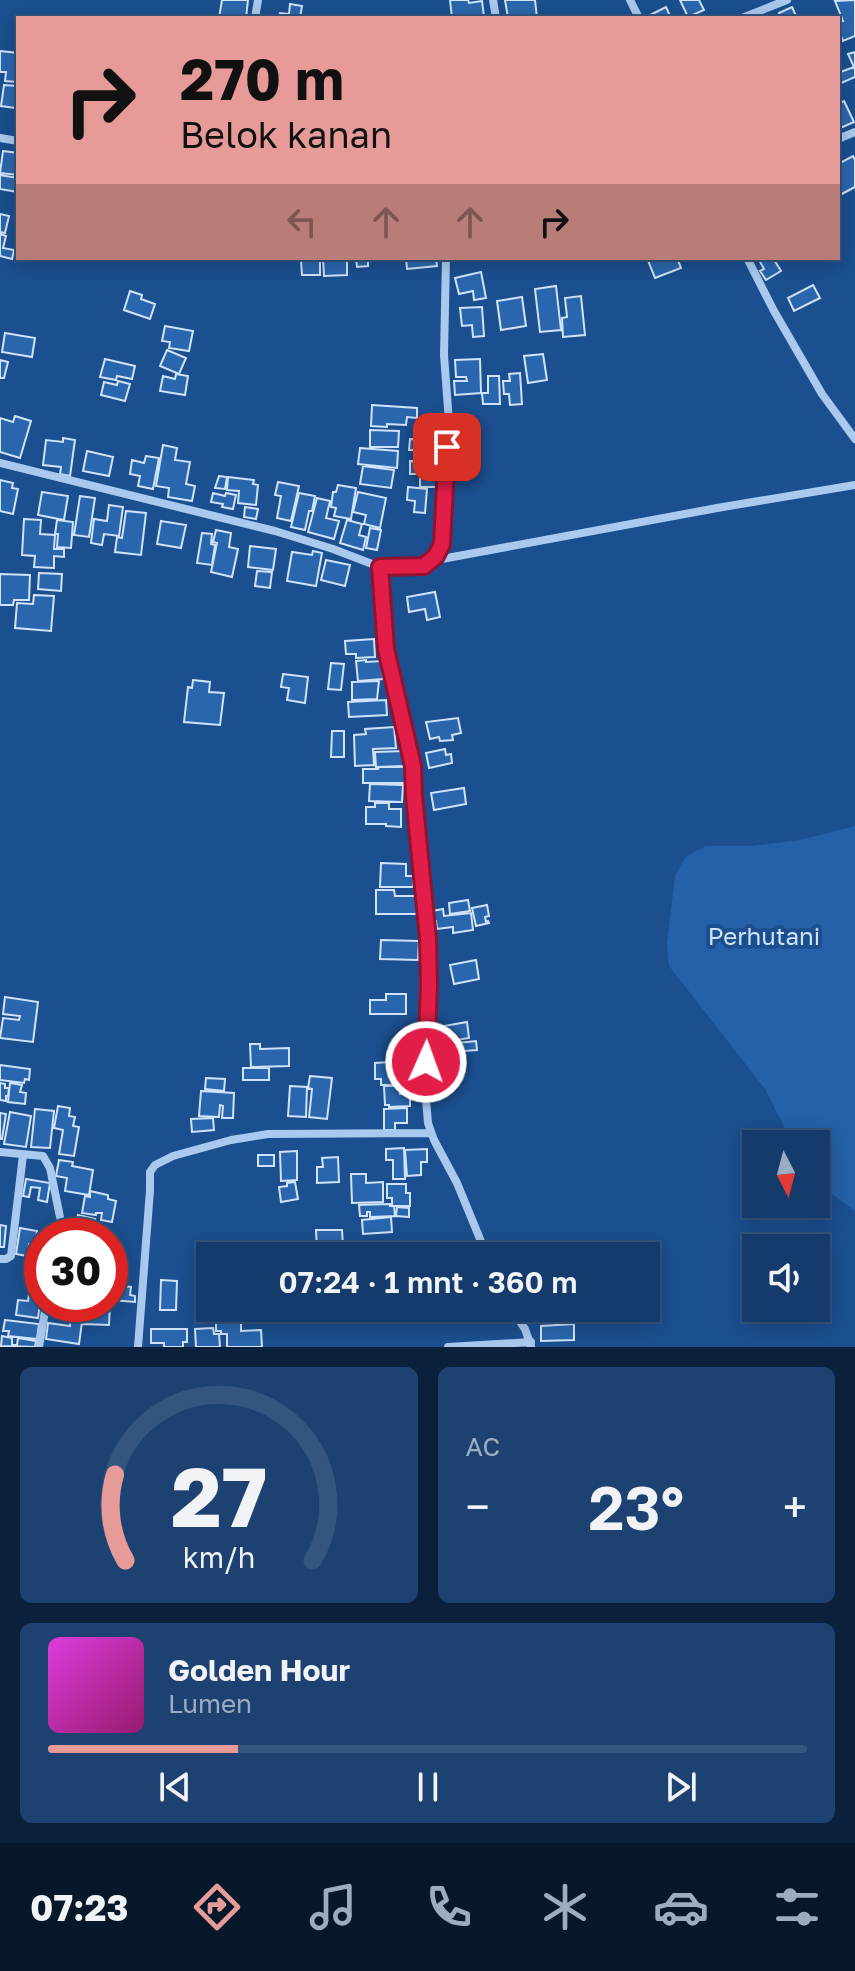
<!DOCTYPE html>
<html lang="id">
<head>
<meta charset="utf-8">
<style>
  body { margin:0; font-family:"Golos Text",sans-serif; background:#1d4271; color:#f1f3f6; height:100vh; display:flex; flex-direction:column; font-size:30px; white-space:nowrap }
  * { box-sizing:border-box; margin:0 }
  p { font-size:26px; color:#9dadc1 }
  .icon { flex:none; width:44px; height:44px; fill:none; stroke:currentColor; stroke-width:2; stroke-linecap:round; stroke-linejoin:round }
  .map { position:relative; height:1347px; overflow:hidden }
  .side { display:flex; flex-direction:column; gap:20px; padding:20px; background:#0b203b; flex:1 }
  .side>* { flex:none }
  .guide { position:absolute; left:16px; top:16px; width:824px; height:244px; border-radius:0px; box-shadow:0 4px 20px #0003,0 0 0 2px #33557e; background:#e69b98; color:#111; overflow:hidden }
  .needle { width:52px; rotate:174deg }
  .controls { position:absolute; left:742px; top:1130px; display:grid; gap:16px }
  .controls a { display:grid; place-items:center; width:88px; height:88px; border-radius:0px; background:#143b6b; box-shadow:0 4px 20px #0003,0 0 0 2px #33557e; font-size:40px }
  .speed { position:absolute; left:24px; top:1218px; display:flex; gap:16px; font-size:40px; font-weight:700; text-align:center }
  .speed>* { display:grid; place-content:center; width:104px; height:104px; border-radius:50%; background:#143b6b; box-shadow:0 4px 20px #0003,0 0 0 2px #33557e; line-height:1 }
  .speed .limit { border:12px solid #d22; background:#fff; color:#111 }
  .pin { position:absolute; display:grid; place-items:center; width:68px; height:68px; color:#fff; margin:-34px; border-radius:16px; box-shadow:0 4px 12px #0006 }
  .me { position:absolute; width:88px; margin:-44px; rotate:2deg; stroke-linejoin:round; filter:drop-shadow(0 0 6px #0008) }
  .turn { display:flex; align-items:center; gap:28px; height:168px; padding:0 32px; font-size:36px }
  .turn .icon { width:104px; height:104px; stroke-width:2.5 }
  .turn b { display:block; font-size:56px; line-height:68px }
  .lanes { display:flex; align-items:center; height:76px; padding:0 32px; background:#0003; justify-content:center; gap:40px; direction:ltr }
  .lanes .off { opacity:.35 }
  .big { font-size:60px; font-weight:600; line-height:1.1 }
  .side .card { flex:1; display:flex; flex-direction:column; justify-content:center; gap:12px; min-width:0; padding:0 28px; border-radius:12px; background:#1d4271 }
  .side .dial { align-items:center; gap:0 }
  .dial svg { height:208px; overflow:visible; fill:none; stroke:#33557e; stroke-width:7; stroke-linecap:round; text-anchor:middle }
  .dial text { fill:#f1f3f6; stroke:none }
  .song { display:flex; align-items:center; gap:24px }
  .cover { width:96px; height:96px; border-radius:12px; background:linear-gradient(135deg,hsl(300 70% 55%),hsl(320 70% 35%)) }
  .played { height:8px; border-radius:4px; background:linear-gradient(90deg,#e69b98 25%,#33557e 25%) }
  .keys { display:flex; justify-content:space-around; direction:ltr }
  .heat { display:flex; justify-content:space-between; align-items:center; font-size:44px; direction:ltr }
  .side .tiles { flex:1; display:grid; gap:20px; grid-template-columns:1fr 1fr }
  .card:last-child { grid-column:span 2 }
  .trip { position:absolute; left:196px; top:1242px; width:464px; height:80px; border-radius:0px; background:#143b6b; box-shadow:0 4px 20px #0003,0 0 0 2px #33557e; font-weight:600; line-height:80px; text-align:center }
  .tabs { display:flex; height:128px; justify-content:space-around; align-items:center; background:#08182b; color:#9dadc1 }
  .tabs .icon { width:56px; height:56px }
  .tabs .active { color:#e69b98 }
  .tabs b { font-size:36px; color:#f1f3f6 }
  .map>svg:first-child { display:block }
</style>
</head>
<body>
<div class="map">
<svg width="855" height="1347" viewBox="0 0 855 1347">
  <rect width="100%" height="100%" fill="#1b4f8f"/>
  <!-- green -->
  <path fill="#2461a8" d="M 855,826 L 855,1211 L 819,1184 L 816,1179 L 816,1144 L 793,1144 L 765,1089 L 669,966 L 667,943 L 675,876 L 686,856 L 706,846 L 751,846 L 800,840 Z"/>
  <!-- building -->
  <path fill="#2a66ad" stroke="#cfe3fa" stroke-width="2" d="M 222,0 L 248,0 L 246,18 L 219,18 Z
    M 450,0 L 468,0 L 469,3 L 482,1 L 484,16 L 452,18 Z
    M 505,0 L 535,0 L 537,18 L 508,18 Z
    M 680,0 L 699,0 L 704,10 L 688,17 Z
    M 855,0 L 855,36 L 843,41 L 838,28 L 838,22 L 843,21 L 835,1 Z
    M 290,4 L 302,6 L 300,18 L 279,18 L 280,13 L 289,14 Z
    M 666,7 L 671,18 L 644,18 Z
    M 792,7 L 797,18 L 777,18 L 781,16 L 779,13 Z
    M 0,51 L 18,53 L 16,82 L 5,81 L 6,72 L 0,72 Z
    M 855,52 L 855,77 L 839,84 L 838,73 L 854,67 L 848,54 Z
    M 4,85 L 18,86 L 18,119 L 15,119 L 16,108 L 1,106 Z
    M 844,101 L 854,122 L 838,129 L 838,104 Z
    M 3,151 L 18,153 L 18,175 L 0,173 Z
    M 853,156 L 855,160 L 855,187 L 838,196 L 838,164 Z
    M 0,175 L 18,178 L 18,192 L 0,189 Z
    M 0,214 L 9,216 L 5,233 L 0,232 Z
    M 0,234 L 6,236 L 3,248 L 14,250 L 12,259 L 0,256 Z
    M 308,258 L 320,258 L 320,275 L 302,275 L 301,261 L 308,260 Z
    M 323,258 L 347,258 L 347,275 L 324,276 Z
    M 356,258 L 384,258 L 384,260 L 368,261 L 368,266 L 357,267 Z
    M 406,258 L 436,258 L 437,266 L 407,269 Z
    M 647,258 L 677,258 L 681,268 L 655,278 Z
    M 758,258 L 773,258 L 781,271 L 766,280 L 760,271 L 764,269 Z
    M 481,272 L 486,298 L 474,300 L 473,291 L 459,294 L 455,278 Z
    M 813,285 L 820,298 L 794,311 L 788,298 Z
    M 556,286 L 561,330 L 540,332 L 535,289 Z
    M 130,291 L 142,295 L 141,299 L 155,304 L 150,319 L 124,310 Z
    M 581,296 L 585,335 L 563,337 L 562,318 L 567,317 L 565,298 Z
    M 522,297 L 526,326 L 501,330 L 497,301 Z
    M 482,307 L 484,336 L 473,337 L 472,325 L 462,326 L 460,308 Z
    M 165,326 L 193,331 L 189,351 L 169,348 L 170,342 L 162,341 Z
    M 5,333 L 35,338 L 32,357 L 2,352 Z
    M 167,350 L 186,358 L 179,374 L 160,366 Z
    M 543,354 L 547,380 L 528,383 L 524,356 Z
    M 105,359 L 135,366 L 132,379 L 117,376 L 116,380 L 100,377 Z
    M 480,359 L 481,393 L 455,395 L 454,381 L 467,381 L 466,377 L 456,377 L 455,360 Z
    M 0,360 L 8,362 L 4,378 L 0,378 Z
    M 520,373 L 522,404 L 510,405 L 509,394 L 504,394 L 503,381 L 510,381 L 509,374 Z
    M 176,374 L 188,376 L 185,395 L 160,391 L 163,376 L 175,379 Z
    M 488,376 L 499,376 L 500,404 L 483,404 L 482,393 L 488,393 Z
    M 118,381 L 130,384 L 125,401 L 101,395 L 104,382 L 117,385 Z
    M 372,405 L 417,408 L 417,418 L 407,417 L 406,425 L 387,424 L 387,427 L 371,426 Z
    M 15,416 L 31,421 L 20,458 L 0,452 L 0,418 L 13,422 Z
    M 370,430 L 399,431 L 398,447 L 370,447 Z
    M 63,438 L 75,440 L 70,476 L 60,474 L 61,467 L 43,465 L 46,440 L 63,442 Z
    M 410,439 L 433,440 L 432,461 L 414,460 L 414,450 L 409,450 Z
    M 163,445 L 177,448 L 175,460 L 190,462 L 186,484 L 195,486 L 192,501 L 168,497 L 169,488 L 156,486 Z
    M 360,448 L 398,451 L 397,468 L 358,464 Z
    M 87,451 L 113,457 L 109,476 L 83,471 Z
    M 146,456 L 159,458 L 153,489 L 138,486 L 140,476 L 130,474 L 132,460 L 144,463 Z
    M 410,461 L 441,462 L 440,487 L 420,487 L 420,474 L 410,474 Z
    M 363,466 L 394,470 L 391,488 L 360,484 Z
    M 219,476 L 227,477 L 225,489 L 215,488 Z
    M 228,477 L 254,480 L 253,484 L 258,485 L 256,505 L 238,503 L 239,491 L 227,490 Z
    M 0,480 L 13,483 L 12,488 L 18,489 L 13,514 L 0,511 Z
    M 278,482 L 299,486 L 291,521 L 277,518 L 281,496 L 275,495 Z
    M 338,485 L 356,488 L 351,519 L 334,516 L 336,508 L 331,507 L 333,492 L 336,492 Z
    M 408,487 L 427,489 L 425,513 L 414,512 L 415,501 L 407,500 Z
    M 42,492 L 68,496 L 64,520 L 38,515 Z
    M 358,492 L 386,498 L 380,528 L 364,524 L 366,515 L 353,512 Z
    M 213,493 L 225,496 L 226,493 L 236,495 L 233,509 L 222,507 L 223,504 L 211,502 Z
    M 299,493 L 315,496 L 312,511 L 309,511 L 305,530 L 291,527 Z
    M 80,496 L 95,498 L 89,537 L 74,535 Z
    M 317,498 L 330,501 L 326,518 L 339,521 L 334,539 L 308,532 Z
    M 109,505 L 123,507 L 119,536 L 104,534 L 102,545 L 91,543 L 94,519 L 107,521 Z
    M 245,507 L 258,509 L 256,519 L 244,517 Z
    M 126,511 L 146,513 L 141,555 L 115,552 L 117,537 L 122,538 Z
    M 24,519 L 41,520 L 40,534 L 55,535 L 54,549 L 64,549 L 64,557 L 54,556 L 54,568 L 34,567 L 35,556 L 22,555 Z
    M 57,520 L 73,522 L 71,548 L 57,547 L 58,534 L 55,534 Z
    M 347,520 L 362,524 L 359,535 L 366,537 L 363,550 L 340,543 Z
    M 161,521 L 186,525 L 181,548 L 157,544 Z
    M 370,528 L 381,530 L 377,550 L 366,548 Z
    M 216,530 L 231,533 L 229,547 L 238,549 L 232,577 L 211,572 L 217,543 L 213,542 Z
    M 202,533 L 212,534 L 211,544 L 215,545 L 212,565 L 197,563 Z
    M 250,546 L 276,549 L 273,570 L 248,567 Z
    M 313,551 L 322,553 L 316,586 L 287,581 L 292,552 L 312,555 Z
    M 326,560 L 350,565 L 345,586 L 321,580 Z
    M 257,571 L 272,572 L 270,588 L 255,586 Z
    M 39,573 L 62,574 L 61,591 L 38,589 Z
    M 0,574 L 30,575 L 29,600 L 14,600 L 13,605 L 0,605 Z
    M 435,592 L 440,617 L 427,620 L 425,609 L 409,612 L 407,597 Z
    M 34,595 L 54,596 L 51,631 L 15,628 L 17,603 L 33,604 Z
    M 374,639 L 375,657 L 356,658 L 356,654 L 346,654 L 345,641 Z
    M 366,660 L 366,662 L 382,661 L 383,679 L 358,681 L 356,661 Z
    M 331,663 L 344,664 L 341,690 L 328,689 Z
    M 283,674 L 308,677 L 305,703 L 287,700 L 289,688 L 281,687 Z
    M 193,680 L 210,682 L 209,692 L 224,693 L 220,725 L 184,722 L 188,687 L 192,688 Z
    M 379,681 L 377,699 L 352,700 L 352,682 Z
    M 386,700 L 387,715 L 349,717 L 348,702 Z
    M 458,718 L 461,733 L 452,735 L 453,740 L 440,741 L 439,737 L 430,739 L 426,722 Z
    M 394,727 L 396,748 L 373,749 L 374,765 L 355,766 L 354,735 L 366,734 L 365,729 Z
    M 332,731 L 344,731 L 344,757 L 331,757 Z
    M 445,749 L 446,755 L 451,754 L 452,763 L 429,768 L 426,753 Z
    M 404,751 L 405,766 L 376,767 L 375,752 Z
    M 379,767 L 405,767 L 405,776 L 409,776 L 409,783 L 363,783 L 363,769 L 378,769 Z
    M 370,784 L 403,785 L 402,802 L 369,801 Z
    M 464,788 L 466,804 L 434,810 L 431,793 Z
    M 375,803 L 389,803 L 389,809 L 401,809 L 401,827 L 386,826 L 386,824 L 366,824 L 366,807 L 375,807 Z
    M 381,863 L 406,864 L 406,876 L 414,876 L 413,887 L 380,887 Z
    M 376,890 L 394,890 L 395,896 L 419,896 L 419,914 L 376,914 Z
    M 468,900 L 470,911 L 450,914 L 449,903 Z
    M 487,905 L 489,916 L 485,917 L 486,922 L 488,921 L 489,923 L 476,926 L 472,908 Z
    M 443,909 L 444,916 L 471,913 L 473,930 L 453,933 L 453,927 L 437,929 L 436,921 L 433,921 L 432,911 Z
    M 381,940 L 419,941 L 418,960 L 380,959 Z
    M 476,960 L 479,979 L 454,984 L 450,965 Z
    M 386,994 L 406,994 L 406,1014 L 370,1014 L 370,1000 L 386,1000 Z
    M 5,997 L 38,1002 L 33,1042 L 0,1038 L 3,1018 L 19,1020 L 20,1016 L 3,1014 Z
    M 467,1022 L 469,1038 L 456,1040 L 455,1035 L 446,1037 L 444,1026 Z
    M 476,1041 L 477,1050 L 464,1051 L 464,1057 L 439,1059 L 438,1045 Z
    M 250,1044 L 260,1044 L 260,1049 L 289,1048 L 289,1066 L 251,1067 Z
    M 414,1053 L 414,1068 L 396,1068 L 395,1065 L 390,1064 L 390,1054 Z
    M 389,1062 L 389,1067 L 393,1067 L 393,1085 L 381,1085 L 381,1079 L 375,1079 L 375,1063 Z
    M 0,1065 L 30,1069 L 29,1080 L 25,1079 L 24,1083 L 0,1080 Z
    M 243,1068 L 269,1068 L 269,1080 L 243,1080 Z
    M 412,1068 L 412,1076 L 416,1076 L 416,1081 L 411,1081 L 411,1084 L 397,1084 L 398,1069 Z
    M 310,1076 L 332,1078 L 327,1119 L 309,1117 L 312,1089 L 308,1088 Z
    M 206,1078 L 225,1079 L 224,1091 L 205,1089 Z
    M 0,1083 L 5,1084 L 5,1088 L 9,1088 L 8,1096 L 6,1096 L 6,1101 L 0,1100 Z
    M 10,1083 L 22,1085 L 20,1092 L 26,1093 L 25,1104 L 8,1102 Z
    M 290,1086 L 307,1087 L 306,1117 L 288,1116 Z
    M 384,1086 L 400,1086 L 400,1094 L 410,1093 L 410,1106 L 389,1107 L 389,1105 L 385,1105 Z
    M 201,1091 L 234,1093 L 233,1118 L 222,1118 L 223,1106 L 220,1105 L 219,1117 L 199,1116 Z
    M 58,1106 L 70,1108 L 69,1116 L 75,1117 L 73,1126 L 79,1127 L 74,1156 L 59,1154 L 63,1130 L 54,1128 Z
    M 407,1108 L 407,1123 L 395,1123 L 395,1130 L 384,1130 L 384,1109 Z
    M 35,1109 L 54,1111 L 50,1148 L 31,1147 Z
    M 10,1112 L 31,1116 L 26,1147 L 4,1144 Z
    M 0,1113 L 6,1114 L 2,1139 L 0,1139 Z
    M 213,1118 L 214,1130 L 192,1132 L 191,1119 Z
    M 404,1148 L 405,1179 L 393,1179 L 393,1160 L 386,1160 L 386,1149 Z
    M 427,1149 L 427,1162 L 421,1162 L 421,1175 L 407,1176 L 405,1150 Z
    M 297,1151 L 297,1180 L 281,1181 L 280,1152 Z
    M 258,1155 L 274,1155 L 274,1166 L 258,1166 Z
    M 338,1157 L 339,1182 L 317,1183 L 317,1167 L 323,1167 L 322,1158 Z
    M 59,1160 L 73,1162 L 72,1166 L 93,1170 L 89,1195 L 65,1191 L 67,1178 L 56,1176 Z
    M 351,1174 L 366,1174 L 366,1183 L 383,1182 L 383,1202 L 352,1203 Z
    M 26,1179 L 50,1183 L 47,1202 L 38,1200 L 40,1188 L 31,1187 L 29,1197 L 23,1196 Z
    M 295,1182 L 298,1199 L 281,1202 L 279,1187 L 287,1186 L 287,1183 Z
    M 387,1184 L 406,1184 L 406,1193 L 410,1193 L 410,1206 L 392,1206 L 392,1198 L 387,1198 Z
    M 90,1191 L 108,1195 L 108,1199 L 116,1201 L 112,1222 L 101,1220 L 102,1213 L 96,1213 L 96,1215 L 82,1213 L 85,1196 L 90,1197 Z
    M 390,1204 L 390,1206 L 394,1206 L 395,1216 L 370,1217 L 370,1212 L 367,1212 L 367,1216 L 360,1216 L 359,1205 Z
    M 397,1207 L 409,1208 L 409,1217 L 396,1216 Z
    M 78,1215 L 95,1219 L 91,1236 L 74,1235 Z
    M 391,1217 L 392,1232 L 363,1234 L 362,1220 Z
    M 0,1225 L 6,1226 L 4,1247 L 0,1247 Z
    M 20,1228 L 37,1231 L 35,1245 L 29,1244 L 27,1256 L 16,1254 Z
    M 316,1230 L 342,1230 L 343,1245 L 335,1245 L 335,1251 L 317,1251 Z
    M 38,1242 L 42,1242 L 42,1262 L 35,1261 Z
    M 161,1280 L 177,1281 L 176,1310 L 160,1310 Z
    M 113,1285 L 131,1287 L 130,1295 L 135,1296 L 135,1302 L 112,1300 Z
    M 30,1287 L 42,1289 L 38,1318 L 16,1315 L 18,1300 L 28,1301 Z
    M 94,1304 L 110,1304 L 109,1325 L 83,1324 L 84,1313 L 94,1314 Z
    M 216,1319 L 241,1319 L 241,1331 L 261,1330 L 262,1347 L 227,1347 L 227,1334 L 221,1334 L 221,1331 L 216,1331 Z
    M 5,1320 L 39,1324 L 37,1339 L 8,1336 L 9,1331 L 3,1331 Z
    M 70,1321 L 82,1322 L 79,1344 L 46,1339 L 48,1323 L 70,1326 Z
    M 574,1324 L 574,1340 L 541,1341 L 541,1326 Z
    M 213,1328 L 214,1334 L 219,1334 L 220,1347 L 196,1347 L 195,1329 Z
    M 151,1329 L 187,1329 L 187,1342 L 183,1342 L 183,1347 L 164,1347 L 164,1343 L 151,1343 Z
    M 2,1336 L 12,1338 L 12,1345 L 17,1345 L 18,1338 L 36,1341 L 35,1347 L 1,1346 Z"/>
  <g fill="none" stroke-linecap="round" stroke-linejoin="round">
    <!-- minor -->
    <path stroke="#a9c9ee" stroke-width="8" d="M 493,0 L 496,18
      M 630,0 L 639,18
      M 255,18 L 258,0
      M 742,18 L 787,0
      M 0,138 L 18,141
      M 838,139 L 855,132
      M 747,258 L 774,311 L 822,394 L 855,439
      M 0,463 L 275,531 L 333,549 L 380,567 L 424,566 L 436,556 L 442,544 L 449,422 L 444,355 L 446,258
      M 431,561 L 717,508 L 855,485
      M 380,567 L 386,649 L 413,766 L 414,796 L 428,939 L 429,985 L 425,1087 L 428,1123 L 434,1140 L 457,1183 L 487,1256
      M 0,1152 L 43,1156 L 50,1168 L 60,1217
      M 0,1259 L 6,1259 L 11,1256 L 23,1155
      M 511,1308 L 525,1329 L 531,1346
      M 39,1347 L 46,1305
      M 138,1347 L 150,1190 L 150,1172 L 155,1165 L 173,1156 L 231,1140 L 268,1134 L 431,1133
      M 448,1347 L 531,1342"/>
  </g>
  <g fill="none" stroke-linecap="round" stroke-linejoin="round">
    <defs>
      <path id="route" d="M 426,1062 L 429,985 L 428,939 L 414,796 L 413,766 L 386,649 L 380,567 L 424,566 L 436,556 L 442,544 L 447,447"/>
    </defs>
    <!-- route casing -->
    <use href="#route" stroke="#92132f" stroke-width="20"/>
    <!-- route -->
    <use href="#route" stroke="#e11d48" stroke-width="14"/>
  </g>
  <g text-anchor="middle" stroke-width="8" stroke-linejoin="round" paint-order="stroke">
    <!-- park labels -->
    <g font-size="24" fill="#cfe3fa" stroke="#1b4f8f">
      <text x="764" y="945">Perhutani</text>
    </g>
  </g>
</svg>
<div class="controls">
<a><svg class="needle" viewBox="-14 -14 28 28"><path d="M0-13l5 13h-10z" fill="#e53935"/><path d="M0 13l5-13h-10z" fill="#9dadc1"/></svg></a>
<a><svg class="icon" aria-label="sound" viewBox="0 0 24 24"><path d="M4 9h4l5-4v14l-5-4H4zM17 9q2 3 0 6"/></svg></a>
</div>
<div class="speed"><div class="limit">30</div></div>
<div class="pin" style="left:447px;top:447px;background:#d93025"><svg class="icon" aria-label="arrive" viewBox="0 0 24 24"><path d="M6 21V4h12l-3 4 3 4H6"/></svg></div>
<svg class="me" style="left:426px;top:1062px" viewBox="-20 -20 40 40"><circle r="17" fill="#e11d48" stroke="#fff" stroke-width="3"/><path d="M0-11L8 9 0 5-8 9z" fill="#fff"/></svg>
<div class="trip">07:24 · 1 mnt · 360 m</div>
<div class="guide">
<div class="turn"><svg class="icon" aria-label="right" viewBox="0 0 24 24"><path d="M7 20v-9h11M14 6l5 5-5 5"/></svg><div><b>270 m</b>Belok kanan</div></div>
<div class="lanes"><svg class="icon off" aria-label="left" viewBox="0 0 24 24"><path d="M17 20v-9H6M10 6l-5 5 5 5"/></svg><svg class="icon off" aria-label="ahead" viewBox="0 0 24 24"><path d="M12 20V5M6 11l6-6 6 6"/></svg><svg class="icon off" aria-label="ahead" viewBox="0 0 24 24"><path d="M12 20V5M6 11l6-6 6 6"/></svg><svg class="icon" aria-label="right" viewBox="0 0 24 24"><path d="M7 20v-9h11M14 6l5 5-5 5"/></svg></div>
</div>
</div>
<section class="side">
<div class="tiles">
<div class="card dial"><svg viewBox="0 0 100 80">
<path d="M14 69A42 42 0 1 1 86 69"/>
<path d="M14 69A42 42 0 0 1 10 36" stroke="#e69b98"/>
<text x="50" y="56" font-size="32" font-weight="700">27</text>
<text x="50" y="72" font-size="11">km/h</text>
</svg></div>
<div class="card"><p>AC</p>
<div class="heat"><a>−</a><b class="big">23°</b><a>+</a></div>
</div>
<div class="card">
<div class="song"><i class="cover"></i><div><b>Golden Hour</b><p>Lumen</p></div></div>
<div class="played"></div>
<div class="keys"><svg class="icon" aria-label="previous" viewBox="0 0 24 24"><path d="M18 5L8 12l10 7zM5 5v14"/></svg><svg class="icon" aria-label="pause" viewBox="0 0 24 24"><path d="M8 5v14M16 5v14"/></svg><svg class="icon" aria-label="next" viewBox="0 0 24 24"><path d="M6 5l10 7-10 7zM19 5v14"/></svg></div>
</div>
</div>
</section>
<nav class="tabs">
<b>07:23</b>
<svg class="icon active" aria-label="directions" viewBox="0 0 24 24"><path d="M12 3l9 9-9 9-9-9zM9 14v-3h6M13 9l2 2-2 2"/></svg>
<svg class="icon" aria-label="music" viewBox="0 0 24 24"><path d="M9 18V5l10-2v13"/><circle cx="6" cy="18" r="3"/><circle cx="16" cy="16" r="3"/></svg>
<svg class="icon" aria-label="phone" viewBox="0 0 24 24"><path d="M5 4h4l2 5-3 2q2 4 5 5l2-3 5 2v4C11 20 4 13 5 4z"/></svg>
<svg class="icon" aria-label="climate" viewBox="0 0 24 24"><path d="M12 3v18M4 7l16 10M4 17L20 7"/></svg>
<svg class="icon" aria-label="car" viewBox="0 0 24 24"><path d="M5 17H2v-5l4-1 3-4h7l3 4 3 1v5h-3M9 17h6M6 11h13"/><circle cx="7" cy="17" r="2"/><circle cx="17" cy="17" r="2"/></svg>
<svg class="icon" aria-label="filters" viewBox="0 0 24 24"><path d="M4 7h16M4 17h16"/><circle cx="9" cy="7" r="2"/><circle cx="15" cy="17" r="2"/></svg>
</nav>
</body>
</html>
